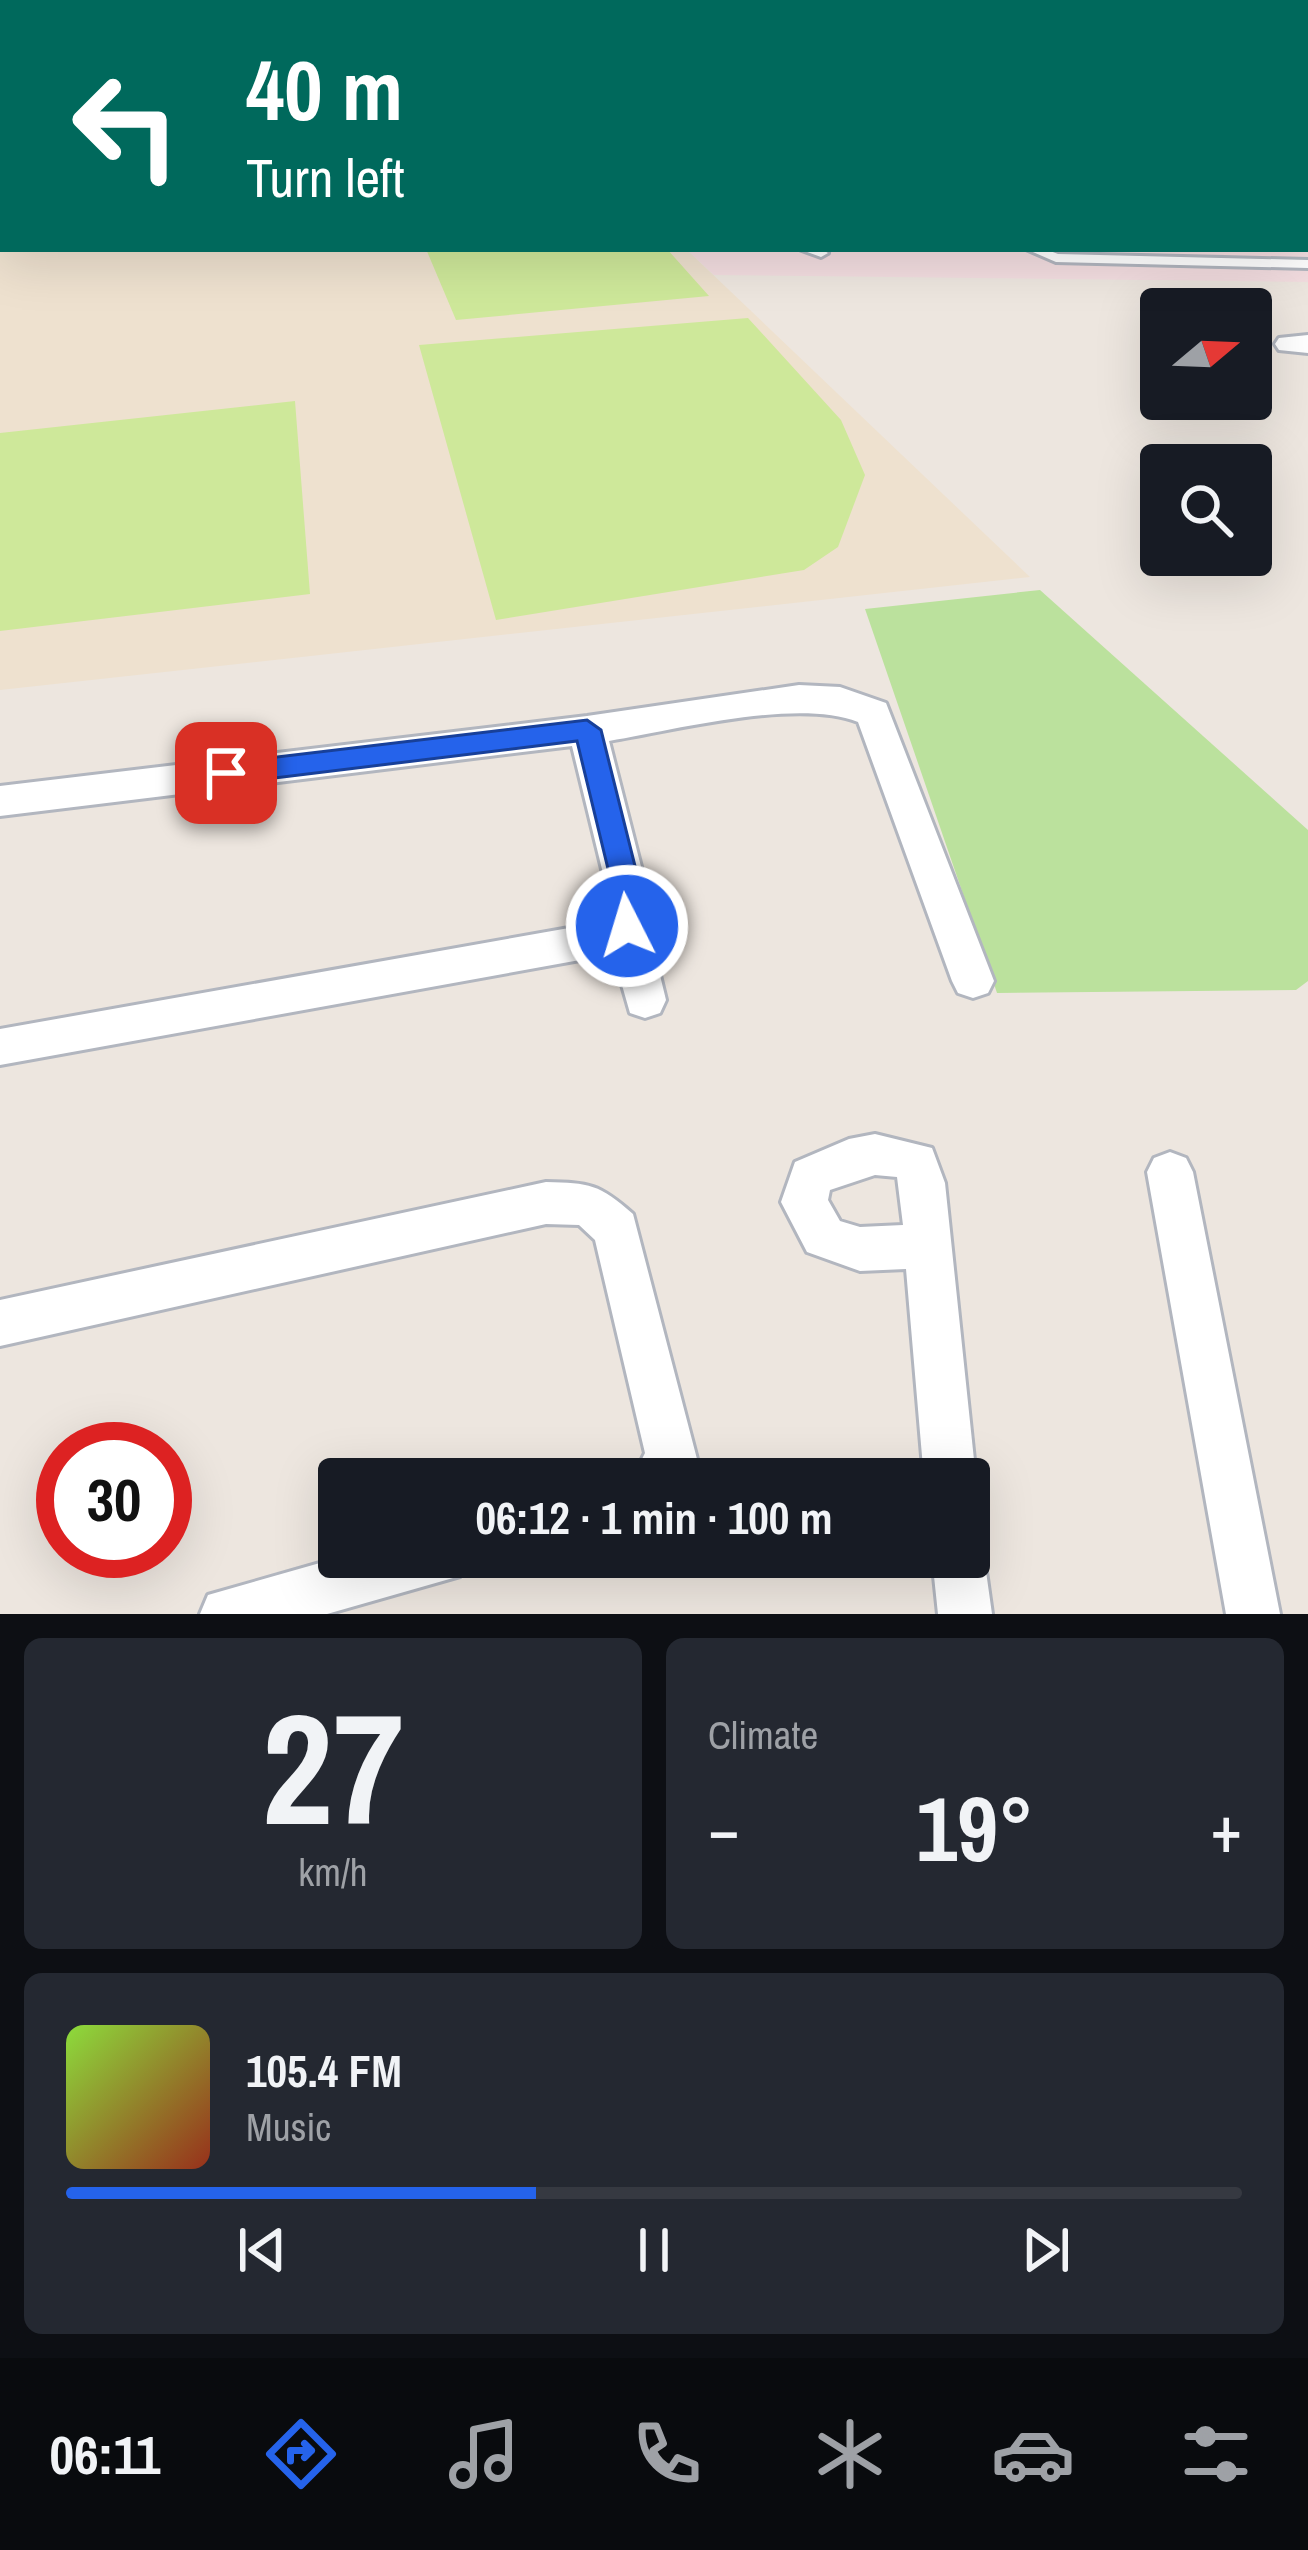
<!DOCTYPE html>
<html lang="en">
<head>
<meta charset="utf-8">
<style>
  body { margin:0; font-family:"Archivo Narrow",sans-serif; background:#242831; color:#f1f3f6; height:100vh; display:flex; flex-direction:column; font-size:45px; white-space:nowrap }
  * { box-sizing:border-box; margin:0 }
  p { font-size:39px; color:#9ea1a6 }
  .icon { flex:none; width:66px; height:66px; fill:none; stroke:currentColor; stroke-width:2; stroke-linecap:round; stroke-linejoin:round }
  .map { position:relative; height:1614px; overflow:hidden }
  .panel { display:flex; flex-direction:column; gap:24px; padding:24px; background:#0d0f14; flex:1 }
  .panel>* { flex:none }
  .guide { position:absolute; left:0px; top:0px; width:1308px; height:252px; box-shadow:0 12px 48px #0002; background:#00695c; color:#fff; overflow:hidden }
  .needle { width:78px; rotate:71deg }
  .buttons { position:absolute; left:1140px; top:288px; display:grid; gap:24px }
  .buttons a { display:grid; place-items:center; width:132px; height:132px; border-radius:12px; background:#171b24; box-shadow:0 12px 48px #0002; font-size:60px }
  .speed { position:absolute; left:36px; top:1422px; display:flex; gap:24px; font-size:60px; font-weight:700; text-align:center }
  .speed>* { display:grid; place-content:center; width:156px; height:156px; border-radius:50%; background:#171b24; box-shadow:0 12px 48px #0002; line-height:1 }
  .speed .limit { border:18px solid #d22; background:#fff; color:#111 }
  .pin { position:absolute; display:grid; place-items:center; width:102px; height:102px; color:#fff; margin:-51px; border-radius:24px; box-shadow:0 6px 18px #0006 }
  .me { position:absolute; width:132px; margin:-66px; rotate:355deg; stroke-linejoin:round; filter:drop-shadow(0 0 9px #0008) }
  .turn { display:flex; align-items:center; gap:42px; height:252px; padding:0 48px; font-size:54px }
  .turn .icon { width:156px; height:156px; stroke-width:2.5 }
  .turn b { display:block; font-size:84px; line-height:102px }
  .big { font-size:90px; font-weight:800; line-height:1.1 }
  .panel .tile { flex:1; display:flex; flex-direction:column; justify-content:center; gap:18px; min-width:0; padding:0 42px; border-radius:18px; background:#242831 }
  .panel .dial { align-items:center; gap:0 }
  .dial b { font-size:156px; line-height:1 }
  .song { display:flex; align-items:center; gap:36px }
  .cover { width:144px; height:144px; border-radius:18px; background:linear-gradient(135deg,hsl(90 70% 55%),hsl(10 70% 35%)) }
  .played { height:12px; border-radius:6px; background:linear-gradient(90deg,#2563eb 40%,#363941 40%) }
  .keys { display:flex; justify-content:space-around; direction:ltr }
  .heat { display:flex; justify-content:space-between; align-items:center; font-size:66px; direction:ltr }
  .panel .tiles { flex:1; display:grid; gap:24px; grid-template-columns:1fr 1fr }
  .tile:last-child { grid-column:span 2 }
  .trip { position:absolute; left:318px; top:1458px; width:672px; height:120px; border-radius:12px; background:#171b24; box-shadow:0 12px 48px #0002; font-weight:800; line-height:120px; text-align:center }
  .menu { display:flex; height:192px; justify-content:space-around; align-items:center; background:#090b0e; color:#9ea1a6 }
  .menu .icon { width:84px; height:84px }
  .menu .selected { color:#2563eb }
  .menu b { font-size:54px; color:#f1f3f6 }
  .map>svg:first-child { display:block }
</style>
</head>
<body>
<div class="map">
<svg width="1308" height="1614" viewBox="0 0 1308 1614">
  <rect width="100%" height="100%" fill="#ede6df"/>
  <!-- education -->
  <path fill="#eee1cf" d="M 0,26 L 3,249 L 686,249 L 1030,577 L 0,690 Z"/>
  <!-- medical -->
  <path fill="#f3dde0" d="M 1305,32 L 1308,282 L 714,275 L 686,249 L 1305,249 Z"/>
  <!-- green -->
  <path fill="#bbe19d" d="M 1040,590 L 1308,830 L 1308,981 L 1296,990 L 997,993 L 865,609 Z"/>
  <!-- pitch -->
  <path fill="#cee89a" d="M 426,249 L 667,249 L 709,296 L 456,320 Z
    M 748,318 L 841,420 L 865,475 L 838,547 L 804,570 L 496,620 L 419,345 Z
    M 295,401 L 310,594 L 0,631 L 0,433 Z"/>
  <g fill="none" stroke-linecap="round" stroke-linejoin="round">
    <defs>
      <path id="service" d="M 245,0 L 257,0 L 255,3 L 243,3 Z
        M 980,0 L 992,0 L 992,3 L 980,3 Z
        M 1018,0 L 1030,0 L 1030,3 L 1018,3 Z
        M 1305,41 L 1308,41 L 1308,47 L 1305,47 Z
        M 1305,69 L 1308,69 L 1308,77 L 1305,77 Z
        M 799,249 L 821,249 L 828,253 L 821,257 Z
        M 1026,249 L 1045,249 L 1058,254 L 1308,260 L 1308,268 L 1056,262 Z"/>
      <path id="minor" d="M 1308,335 L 1308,353 L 1279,350 L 1275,344 L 1279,338 Z
        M 799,685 L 840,687 L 886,703 L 994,981 L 988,993 L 973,998 L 958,993 L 952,981 L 858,722 C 797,698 675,730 609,741 L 651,906 L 648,926 L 666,1000 L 660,1013 L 645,1018 L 630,1013 L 612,950 L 591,958 L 0,1065 L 0,1029 L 586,925 L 609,916 L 611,906 L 572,746 L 0,816 L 0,786 L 587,716 Z
        M 875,1134 L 932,1148 L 945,1183 L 976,1479 L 969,1495 L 969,1479 L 924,1479 L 906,1269 L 860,1271 L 807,1252 L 781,1202 L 795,1162 L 849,1139 ZM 875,1175 L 897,1177 L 903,1225 L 860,1227 L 840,1221 L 828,1200 L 830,1190 Z
        M 1170,1152 L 1186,1158 L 1193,1172 L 1280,1614 L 1226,1614 L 1147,1172 L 1154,1158 Z
        M 546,1182 C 590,1183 599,1184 633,1214 L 697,1459 L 689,1479 L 632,1479 L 645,1453 L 595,1240 L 579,1225 L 546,1224 L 0,1346 L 0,1300 Z
        M 969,1535 L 977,1538 L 984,1557 L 992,1614 L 938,1614 L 932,1557 L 969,1557 Z
        M 341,1557 L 467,1557 L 460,1576 L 327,1614 L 200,1614 L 208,1595 Z"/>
      <path id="primary" d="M 116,0 L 209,0 L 114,3 Z
        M 612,0 L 751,0 L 753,3 L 614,3 Z
        M 1275,0 L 1308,0 L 1308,12 L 1305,3 Z
        M 0,6 L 3,6 L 3,28 L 0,28 Z"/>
    </defs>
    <!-- service casing -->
    <use href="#service" stroke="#b2b6bf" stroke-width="6"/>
    <!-- minor casing -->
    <use href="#minor" stroke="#b2b6bf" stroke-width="6"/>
    <!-- primary casing -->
    <use href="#primary" stroke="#c4c4c4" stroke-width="6"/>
    <!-- service -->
    <use href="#service" fill="#fff" fill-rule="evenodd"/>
    <!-- minor -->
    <use href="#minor" fill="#fff" fill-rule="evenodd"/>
    <!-- primary -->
    <use href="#primary" fill="#ecc064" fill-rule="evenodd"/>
  </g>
  <!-- route -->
  <path fill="#2563eb" stroke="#184099" stroke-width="3" d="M 587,720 L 601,730 L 645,906 L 637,935 L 617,935 L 612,926 L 617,906 L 577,741 L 226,784 L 212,773 L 226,763 Z"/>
</svg>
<div class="buttons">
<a><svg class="needle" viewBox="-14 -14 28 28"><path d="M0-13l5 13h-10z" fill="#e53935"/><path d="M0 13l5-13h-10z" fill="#9ea1a6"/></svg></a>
<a><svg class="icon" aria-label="search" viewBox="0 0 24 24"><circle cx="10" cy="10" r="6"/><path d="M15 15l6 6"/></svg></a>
</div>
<div class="speed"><div class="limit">30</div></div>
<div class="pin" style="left:226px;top:773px;background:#d93025"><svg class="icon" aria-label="arrive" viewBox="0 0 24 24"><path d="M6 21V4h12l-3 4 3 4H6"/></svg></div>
<svg class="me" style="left:627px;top:926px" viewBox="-20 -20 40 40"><circle r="17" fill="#2563eb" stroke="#fff" stroke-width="3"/><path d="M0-11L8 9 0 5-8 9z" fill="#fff"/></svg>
<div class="trip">06:12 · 1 min · 100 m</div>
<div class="guide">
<div class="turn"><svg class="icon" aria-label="left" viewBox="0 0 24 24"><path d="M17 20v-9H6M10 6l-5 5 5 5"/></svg><div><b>40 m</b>Turn left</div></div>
</div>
</div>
<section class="panel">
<div class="tiles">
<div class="tile dial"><b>27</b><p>km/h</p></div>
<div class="tile"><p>Climate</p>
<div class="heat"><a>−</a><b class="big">19°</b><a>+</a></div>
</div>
<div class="tile">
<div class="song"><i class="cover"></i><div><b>105.4 FM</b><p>Music</p></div></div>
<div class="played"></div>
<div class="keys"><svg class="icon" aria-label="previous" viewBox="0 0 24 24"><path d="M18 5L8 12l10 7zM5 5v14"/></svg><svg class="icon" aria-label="pause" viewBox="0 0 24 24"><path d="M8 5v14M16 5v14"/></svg><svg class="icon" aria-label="next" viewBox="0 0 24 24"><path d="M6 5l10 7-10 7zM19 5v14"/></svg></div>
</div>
</div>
</section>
<nav class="menu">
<b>06:11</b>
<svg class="icon selected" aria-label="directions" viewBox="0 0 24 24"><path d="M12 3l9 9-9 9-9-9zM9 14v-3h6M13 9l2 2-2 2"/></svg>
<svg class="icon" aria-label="music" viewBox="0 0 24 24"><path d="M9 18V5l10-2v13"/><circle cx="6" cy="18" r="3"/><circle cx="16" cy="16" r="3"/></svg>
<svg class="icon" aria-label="phone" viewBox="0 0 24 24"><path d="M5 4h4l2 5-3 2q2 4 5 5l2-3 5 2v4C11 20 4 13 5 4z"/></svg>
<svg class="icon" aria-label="climate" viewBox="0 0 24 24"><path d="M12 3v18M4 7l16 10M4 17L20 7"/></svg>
<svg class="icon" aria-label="car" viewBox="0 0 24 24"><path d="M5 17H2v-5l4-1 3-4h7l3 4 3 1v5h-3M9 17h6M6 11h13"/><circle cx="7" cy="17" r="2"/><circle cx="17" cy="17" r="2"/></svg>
<svg class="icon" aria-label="filters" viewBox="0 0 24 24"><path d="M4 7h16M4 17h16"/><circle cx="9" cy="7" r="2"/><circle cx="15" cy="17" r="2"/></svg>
</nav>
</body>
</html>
